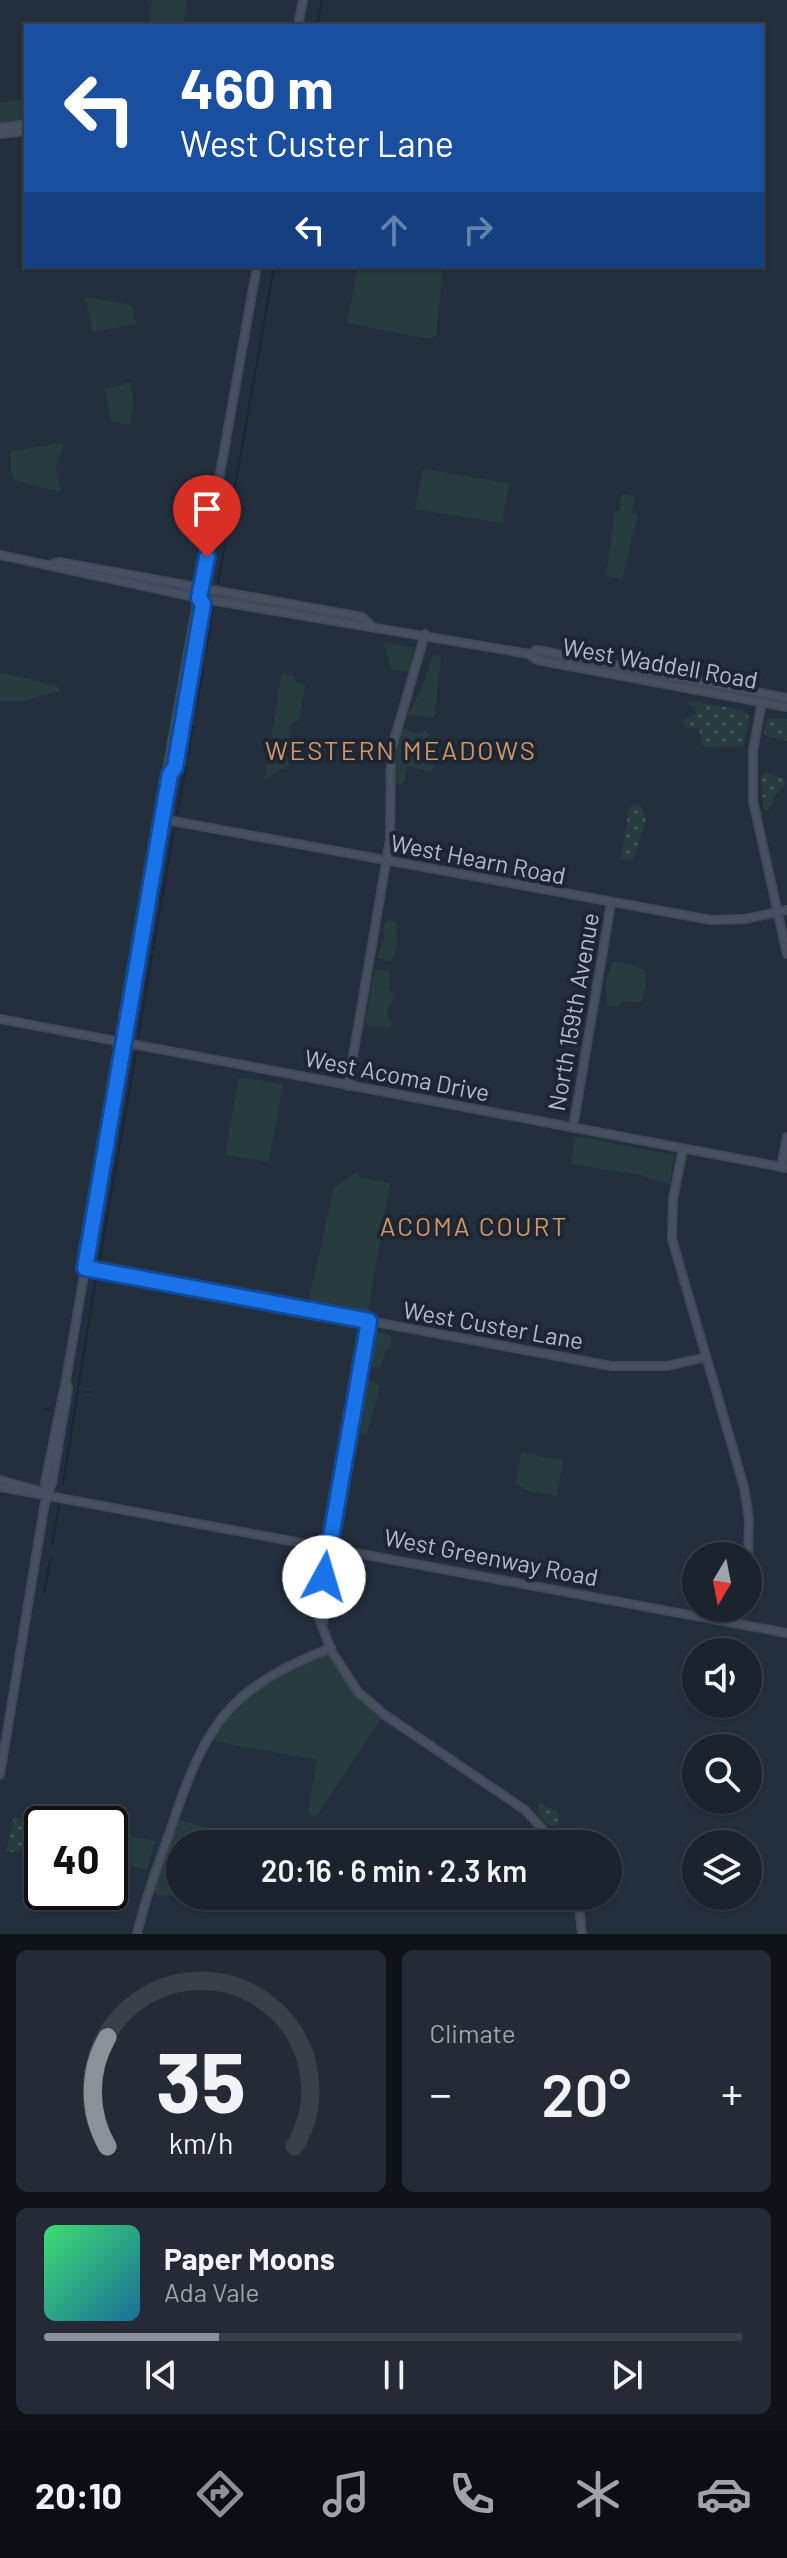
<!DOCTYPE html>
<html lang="en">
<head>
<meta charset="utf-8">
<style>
  body { margin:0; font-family:Barlow,sans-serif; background:#242b36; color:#f1f3f6; height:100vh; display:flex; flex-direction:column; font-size:30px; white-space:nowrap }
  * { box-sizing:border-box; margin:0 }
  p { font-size:26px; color:#a0a4aa }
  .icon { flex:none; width:44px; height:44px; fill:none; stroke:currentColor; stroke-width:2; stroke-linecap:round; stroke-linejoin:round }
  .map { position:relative; height:1934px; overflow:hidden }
  .sheet { display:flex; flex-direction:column; gap:16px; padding:16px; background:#0f1319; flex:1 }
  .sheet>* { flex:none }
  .top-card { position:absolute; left:24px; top:24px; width:740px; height:244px; border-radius:0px; box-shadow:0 2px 6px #0004,0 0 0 2px #39404a; background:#1a4fa0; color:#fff; overflow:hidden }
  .needle { width:52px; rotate:190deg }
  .tools { position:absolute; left:682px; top:1542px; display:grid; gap:16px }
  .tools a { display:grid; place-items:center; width:80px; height:80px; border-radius:50%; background:#1b232e; box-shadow:0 2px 6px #0004,0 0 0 2px #39404a; font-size:40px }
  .speed { position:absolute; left:24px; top:1806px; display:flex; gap:16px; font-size:40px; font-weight:700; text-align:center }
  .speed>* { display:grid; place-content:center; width:104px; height:104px; border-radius:50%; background:#1b232e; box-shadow:0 2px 6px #0004,0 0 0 2px #39404a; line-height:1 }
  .speed .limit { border:4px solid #111; border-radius:12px; background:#fff; color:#111 }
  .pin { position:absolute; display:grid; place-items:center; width:68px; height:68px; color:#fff; margin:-82px -34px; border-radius:50% 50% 50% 0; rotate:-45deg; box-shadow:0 0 8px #0007 }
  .pin .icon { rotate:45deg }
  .me { position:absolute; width:88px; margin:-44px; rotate:6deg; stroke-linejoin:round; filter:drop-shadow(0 0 6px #0008) }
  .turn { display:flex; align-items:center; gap:28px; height:168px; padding:0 24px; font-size:36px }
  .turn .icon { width:104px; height:104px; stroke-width:2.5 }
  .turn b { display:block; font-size:56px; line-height:68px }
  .lanes { display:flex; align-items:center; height:76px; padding:0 24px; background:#0003; justify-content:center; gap:40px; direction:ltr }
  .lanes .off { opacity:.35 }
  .big { font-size:60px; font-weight:600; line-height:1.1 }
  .sheet .tile { flex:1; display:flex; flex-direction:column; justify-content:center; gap:12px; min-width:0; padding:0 28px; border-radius:12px; background:#242b36 }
  .sheet .dial { align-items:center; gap:0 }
  .dial svg { height:208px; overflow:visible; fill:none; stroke:#39404a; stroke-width:7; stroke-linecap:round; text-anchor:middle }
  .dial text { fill:#f1f3f6; stroke:none }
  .song { display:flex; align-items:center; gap:24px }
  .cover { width:96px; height:96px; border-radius:12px; background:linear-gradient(135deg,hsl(140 70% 55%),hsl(200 70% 35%)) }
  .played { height:8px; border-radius:4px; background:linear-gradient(90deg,#8c9099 25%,#39404a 25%) }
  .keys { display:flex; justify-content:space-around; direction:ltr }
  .heat { display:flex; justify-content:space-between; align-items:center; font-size:44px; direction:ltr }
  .sheet .tiles { flex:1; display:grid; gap:16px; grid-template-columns:1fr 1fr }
  .tile:last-child { grid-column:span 2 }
  .trip { position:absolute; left:166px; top:1830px; width:456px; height:80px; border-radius:40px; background:#1b232e; box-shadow:0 2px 6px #0004,0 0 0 2px #39404a; font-weight:600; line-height:80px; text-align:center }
  .dock { display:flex; height:128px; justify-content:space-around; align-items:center; background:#0b0e12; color:#a0a4aa }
  .dock .icon { width:56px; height:56px }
  .dock .current { color:#8c9099 }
  .dock b { font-size:36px; color:#f1f3f6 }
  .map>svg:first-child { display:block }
</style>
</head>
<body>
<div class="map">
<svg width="787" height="1934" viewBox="0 0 787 1934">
  <defs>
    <pattern id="grass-dots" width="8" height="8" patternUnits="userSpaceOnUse" patternTransform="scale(2)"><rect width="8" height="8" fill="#263c3f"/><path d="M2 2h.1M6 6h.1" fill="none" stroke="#435659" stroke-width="1.8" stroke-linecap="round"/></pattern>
  </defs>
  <rect width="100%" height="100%" fill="#242f3e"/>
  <!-- grass -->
  <path fill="url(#grass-dots)" d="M 691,701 L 742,710 L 749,717 L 743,746 L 703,747 L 699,729 L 685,727 L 682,721 L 696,713 L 695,707 L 688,704 Z
    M 767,718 L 787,719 L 787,741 L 764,735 Z
    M 765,772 L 784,779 L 785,785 L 774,797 L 768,811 L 763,808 L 761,777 Z
    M 633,804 L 640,805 L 646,819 L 633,860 L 621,859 L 629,808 Z
    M 540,1804 L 558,1811 L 559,1825 L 549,1826 L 537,1813 Z
    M 14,1817 L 58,1824 L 42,1824 L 42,1852 L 6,1852 Z"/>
  <!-- park -->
  <path fill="#263c3f" d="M 152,0 L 187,0 L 183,26 L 149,26 Z
    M 26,99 L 26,121 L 0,125 L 0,103 Z
    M 358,266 L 443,266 L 436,336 L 430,339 L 347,323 Z
    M 86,297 L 131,305 L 136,324 L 92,332 Z
    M 131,382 L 133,402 L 130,425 L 111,421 L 105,389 Z
    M 60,443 L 64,444 L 56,466 L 59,487 L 62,488 L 59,492 L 15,480 L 11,471 L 11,451 Z
    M 423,469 L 509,483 L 502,523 L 415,509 Z
    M 622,494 L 635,496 L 632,513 L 638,514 L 622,579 L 606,576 L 615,511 L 619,511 Z
    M 384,643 L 414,648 L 408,672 L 391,669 Z
    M 433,655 L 441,656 L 435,715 L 432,718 L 407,714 C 422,694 425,677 433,655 Z
    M 0,672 L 58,686 L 60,691 L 23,701 L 0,701 Z
    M 282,673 L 294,676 L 295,681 L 305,686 L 299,720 L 289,725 L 290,764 L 264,780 Z
    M 403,728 L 418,734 L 426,731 L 430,734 L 429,751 L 437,757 L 432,772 L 407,766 L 405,782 L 399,785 L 396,782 L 397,750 Z
    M 388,920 L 395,921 C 399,930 397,953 391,961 L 377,958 L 384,938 L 383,926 Z
    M 620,961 L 645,970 L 646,986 L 641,1003 L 623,1001 L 614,1007 L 607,1006 L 606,980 L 613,962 Z
    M 375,969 L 390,972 L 389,989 L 395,995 L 387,1012 L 392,1024 L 388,1028 L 365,1024 Z
    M 239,1077 L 283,1084 L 269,1162 L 225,1155 Z
    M 575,1136 L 674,1155 L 670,1185 L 640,1175 L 571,1164 Z
    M 356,1172 L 361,1178 L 390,1183 L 367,1317 L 308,1304 L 334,1188 Z
    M 383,1332 L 392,1337 L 391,1348 L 385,1352 L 380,1368 L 371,1367 L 368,1361 L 374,1333 Z
    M 371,1380 L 380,1386 L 367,1434 L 357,1432 L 363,1383 Z
    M 521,1453 L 563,1460 L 557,1496 L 529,1491 L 516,1484 Z
    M 324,1655 L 329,1657 L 353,1691 L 382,1717 L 316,1817 L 308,1813 L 317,1760 L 218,1742 L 212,1736 L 257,1689 Z
    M 181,1820 L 207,1828 L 202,1844 L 180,1844 L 180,1871 L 174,1876 L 176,1896 L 157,1895 L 153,1890 L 175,1822 Z
    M 110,1832 L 155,1841 L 147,1869 L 110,1863 Z"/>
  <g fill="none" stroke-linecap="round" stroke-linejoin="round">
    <!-- stream -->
    <path stroke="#17263c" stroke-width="2" d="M 317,26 L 322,0
      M 218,583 L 274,266
      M 206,652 L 213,607
      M 196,710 L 204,663
      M 188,756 L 193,726
      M 177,814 L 186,767
      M 153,949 L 174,830
      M 138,1038 L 152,955
      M 99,1263 L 136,1053
      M 86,1392 L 90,1392
      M 46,1409 L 52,1410
      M 63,1484 L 96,1277
      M 52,1544 L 59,1506
      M 44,1592 L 51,1557"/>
    <defs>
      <path id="secondary" d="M 298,26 L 303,0
        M 0,128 L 26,124
        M 0,134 L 26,131
        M 0,555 L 199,598 L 529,654 L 537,660 L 787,707
        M 50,565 L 59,562 L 362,617 L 370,624
        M 529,654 L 537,650 L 787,698
        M 762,701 L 753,751 L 753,801 L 787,954
        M 170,774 L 168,765 L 257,266
        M 162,819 L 711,920 L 745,919 L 787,910
        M 0,1019 L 787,1168
        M 348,1086 L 390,839 L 391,751 L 425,634
        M 573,1128 L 611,903
        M 683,1149 L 673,1199 L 672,1239 L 744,1487 L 749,1519 L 748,1560
        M 781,1167 L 787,1137
        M 85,1268 L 611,1366 L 667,1366 L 706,1357
        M 0,1480 L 47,1493
        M 0,1487 L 787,1633
        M 47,1493 L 45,1483 L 66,1380 L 165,802 L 170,774 L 175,767 L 203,604 L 199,598
        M 327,1545 L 318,1572 L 318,1616 L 332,1652 L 358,1692 L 385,1715 L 525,1810 L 556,1844
        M 323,1622 L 327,1545 L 369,1321
        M 737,1623 L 740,1608
        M 0,1775 L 45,1502 L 52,1483 L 68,1389 L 66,1380
        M 578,1896 L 582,1934
        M 137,1934 C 145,1898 159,1863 171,1828 C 205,1726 227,1688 331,1648"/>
    </defs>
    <!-- secondary casing -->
    <use href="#secondary" stroke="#414a57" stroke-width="10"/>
    <!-- secondary -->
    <use href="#secondary" stroke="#465061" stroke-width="6"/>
  </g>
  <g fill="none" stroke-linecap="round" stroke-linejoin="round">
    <defs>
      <path id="route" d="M 207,557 L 199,598 L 203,604 L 175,767 L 170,774 L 165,802 L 85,1268 L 369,1321 L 324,1577"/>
    </defs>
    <!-- route casing -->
    <use href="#route" stroke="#114b97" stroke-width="20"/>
    <!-- route -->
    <use href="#route" stroke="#1a73e8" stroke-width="14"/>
  </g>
  <g text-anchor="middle" stroke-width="8" stroke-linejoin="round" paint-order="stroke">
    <!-- street labels -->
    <g font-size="24" fill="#b4bcc9" stroke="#1d2633">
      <text transform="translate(660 664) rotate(10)" y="8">West Waddell Road</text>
      <text transform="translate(478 860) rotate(11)" y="8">West Hearn Road</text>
      <text transform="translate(574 1012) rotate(-80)" y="8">North 159th Avenue</text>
      <text transform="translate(397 1076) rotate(11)" y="8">West Acoma Drive</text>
      <text transform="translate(493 1326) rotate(10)" y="8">West Custer Lane</text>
      <text transform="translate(491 1558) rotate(11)" y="8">West Greenway Road</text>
    </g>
    <!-- neighbourhood labels -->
    <g font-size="26" letter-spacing="2" fill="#d59563" stroke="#1d2633">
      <text x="401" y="760">WESTERN MEADOWS</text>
      <text x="474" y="1236">ACOMA COURT</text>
    </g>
  </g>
</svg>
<div class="tools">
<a><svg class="needle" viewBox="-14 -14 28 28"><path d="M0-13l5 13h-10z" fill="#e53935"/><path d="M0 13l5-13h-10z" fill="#a0a4aa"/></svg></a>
<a><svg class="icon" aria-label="sound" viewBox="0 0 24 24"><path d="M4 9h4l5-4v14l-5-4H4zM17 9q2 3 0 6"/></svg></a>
<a><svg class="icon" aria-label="search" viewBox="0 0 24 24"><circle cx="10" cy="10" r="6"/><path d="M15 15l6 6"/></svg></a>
<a><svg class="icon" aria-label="layers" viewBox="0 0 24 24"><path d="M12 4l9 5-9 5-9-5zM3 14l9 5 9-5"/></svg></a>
</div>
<div class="speed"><div class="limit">40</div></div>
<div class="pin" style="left:207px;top:557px;background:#d93025"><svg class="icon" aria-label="arrive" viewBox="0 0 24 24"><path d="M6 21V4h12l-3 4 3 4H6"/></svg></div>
<svg class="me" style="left:324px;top:1577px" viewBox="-20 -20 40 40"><circle r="19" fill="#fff"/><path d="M0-13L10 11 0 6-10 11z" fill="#1a73e8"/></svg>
<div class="trip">20:16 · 6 min · 2.3 km</div>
<div class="top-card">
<div class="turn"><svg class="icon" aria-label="left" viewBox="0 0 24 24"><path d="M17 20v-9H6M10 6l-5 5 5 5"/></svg><div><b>460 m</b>West Custer Lane</div></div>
<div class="lanes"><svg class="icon" aria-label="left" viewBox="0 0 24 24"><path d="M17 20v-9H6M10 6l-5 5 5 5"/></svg><svg class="icon off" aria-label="ahead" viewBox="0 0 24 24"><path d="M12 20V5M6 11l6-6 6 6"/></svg><svg class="icon off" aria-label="right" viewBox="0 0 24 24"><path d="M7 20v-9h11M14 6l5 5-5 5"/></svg></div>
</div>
</div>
<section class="sheet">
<div class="tiles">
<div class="tile dial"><svg viewBox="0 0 100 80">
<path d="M14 69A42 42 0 1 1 86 69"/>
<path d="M14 69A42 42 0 0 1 14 27" stroke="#8c9099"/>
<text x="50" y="56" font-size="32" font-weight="700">35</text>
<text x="50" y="72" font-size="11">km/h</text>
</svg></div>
<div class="tile"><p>Climate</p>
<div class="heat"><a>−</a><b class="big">20°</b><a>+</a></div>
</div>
<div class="tile">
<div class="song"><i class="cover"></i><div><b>Paper Moons</b><p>Ada Vale</p></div></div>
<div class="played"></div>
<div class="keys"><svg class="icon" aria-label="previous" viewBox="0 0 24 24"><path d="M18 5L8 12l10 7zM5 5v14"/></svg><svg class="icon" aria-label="pause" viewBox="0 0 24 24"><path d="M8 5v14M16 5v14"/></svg><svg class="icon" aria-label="next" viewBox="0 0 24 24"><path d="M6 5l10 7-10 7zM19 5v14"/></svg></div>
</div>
</div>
</section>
<nav class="dock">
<b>20:10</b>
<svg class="icon current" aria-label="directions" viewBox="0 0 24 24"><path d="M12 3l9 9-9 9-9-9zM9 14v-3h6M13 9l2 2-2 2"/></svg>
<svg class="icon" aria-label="music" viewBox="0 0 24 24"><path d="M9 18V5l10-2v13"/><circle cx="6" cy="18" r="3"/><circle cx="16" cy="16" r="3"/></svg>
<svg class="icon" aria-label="phone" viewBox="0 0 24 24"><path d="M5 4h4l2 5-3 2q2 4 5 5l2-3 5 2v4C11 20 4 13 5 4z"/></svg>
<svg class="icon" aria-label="climate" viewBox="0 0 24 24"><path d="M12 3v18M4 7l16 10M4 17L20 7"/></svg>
<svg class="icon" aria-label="car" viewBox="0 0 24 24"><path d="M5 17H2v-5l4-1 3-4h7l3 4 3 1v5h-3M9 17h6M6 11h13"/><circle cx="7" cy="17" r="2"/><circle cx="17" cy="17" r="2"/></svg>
</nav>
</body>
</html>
